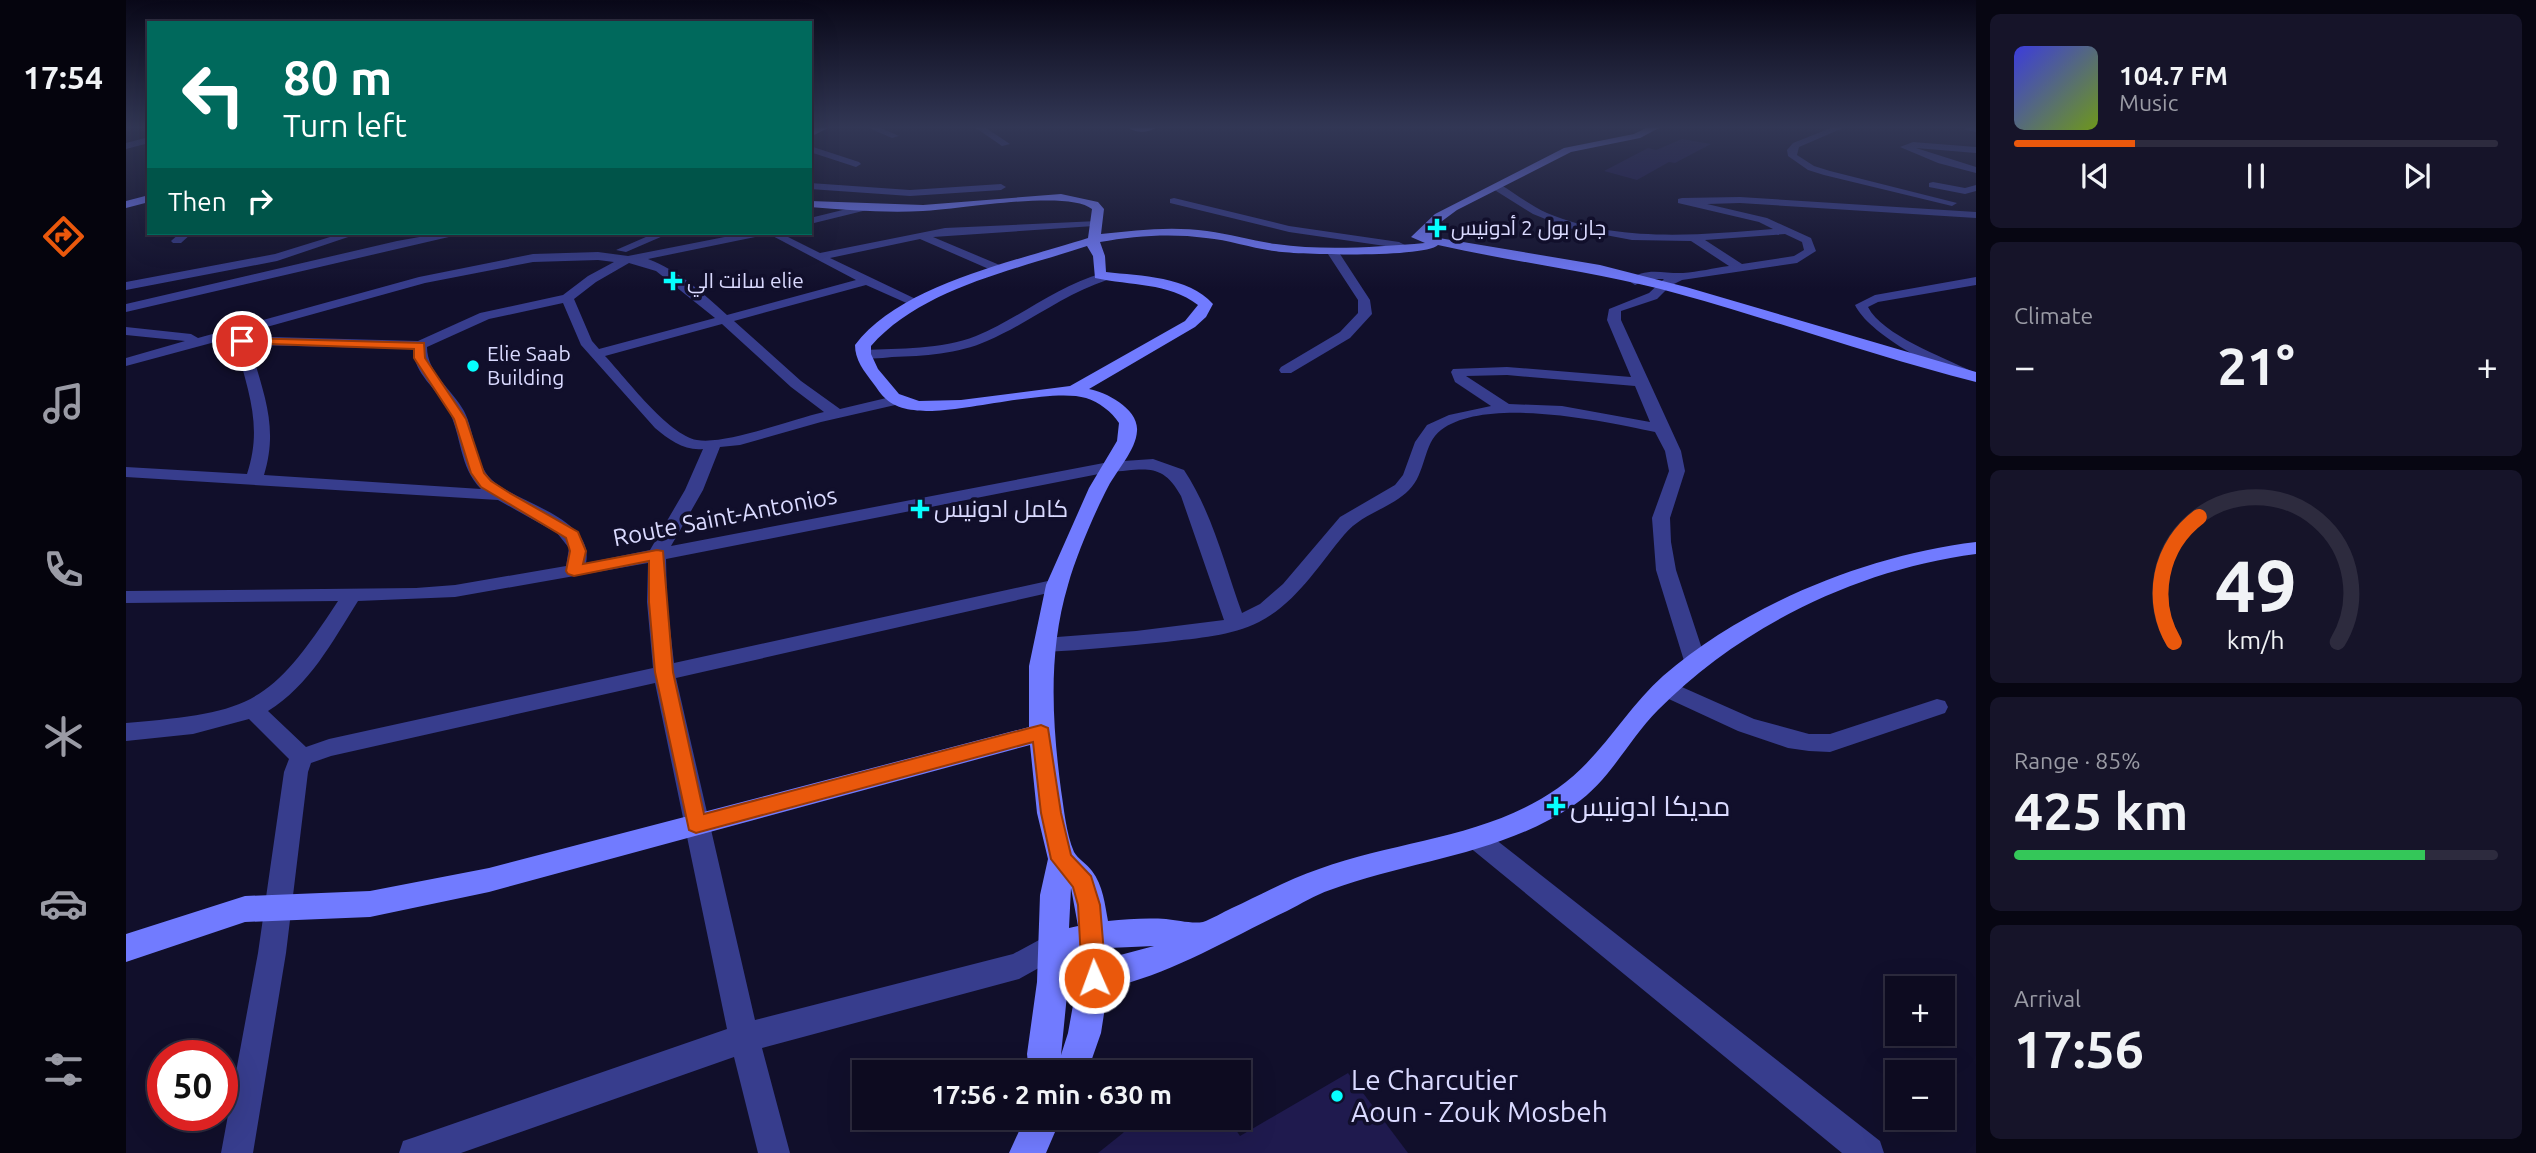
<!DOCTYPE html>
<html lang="en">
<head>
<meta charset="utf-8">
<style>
  body { margin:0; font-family:Ubuntu,Cairo,sans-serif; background:#161429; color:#f1f3f6; height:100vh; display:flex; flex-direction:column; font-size:26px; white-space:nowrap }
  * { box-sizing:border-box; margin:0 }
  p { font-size:23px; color:#9a9ba5 }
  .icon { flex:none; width:38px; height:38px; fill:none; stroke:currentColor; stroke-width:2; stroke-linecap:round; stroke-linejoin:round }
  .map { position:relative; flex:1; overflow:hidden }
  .side { display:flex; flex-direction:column; gap:14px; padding:14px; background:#070612; width:560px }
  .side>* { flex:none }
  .guide { position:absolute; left:21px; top:21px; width:665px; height:214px; border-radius:0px; box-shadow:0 7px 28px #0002,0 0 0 2px #2d2b3e; background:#00695c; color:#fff; overflow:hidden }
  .buttons { position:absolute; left:1759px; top:976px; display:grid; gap:14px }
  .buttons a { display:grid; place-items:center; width:70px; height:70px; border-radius:0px; background:#0d0b20; box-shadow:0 7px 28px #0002,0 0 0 2px #2d2b3e; font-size:35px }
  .speed { position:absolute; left:21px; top:1040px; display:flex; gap:14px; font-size:35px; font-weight:700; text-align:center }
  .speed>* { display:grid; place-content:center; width:91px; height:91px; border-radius:50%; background:#0d0b20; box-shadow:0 7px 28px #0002,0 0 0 2px #2d2b3e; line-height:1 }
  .speed .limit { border:10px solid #d22; background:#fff; color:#111 }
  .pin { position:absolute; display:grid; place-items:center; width:60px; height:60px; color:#fff; margin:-30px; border:4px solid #fff; border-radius:50%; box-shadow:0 2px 7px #0007 }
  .me { position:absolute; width:77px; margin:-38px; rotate:358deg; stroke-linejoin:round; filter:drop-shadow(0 0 5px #0008) }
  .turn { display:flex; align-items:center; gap:24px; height:147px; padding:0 21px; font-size:32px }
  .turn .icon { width:91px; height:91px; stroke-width:2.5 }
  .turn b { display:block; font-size:49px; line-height:60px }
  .then { display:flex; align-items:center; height:66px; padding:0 21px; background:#0003; gap:14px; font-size:26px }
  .big { font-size:52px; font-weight:700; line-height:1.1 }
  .side .card { flex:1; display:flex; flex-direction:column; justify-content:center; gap:10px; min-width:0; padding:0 24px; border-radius:10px; background:#161429 }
  .side .dial { align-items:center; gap:0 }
  .dial svg { height:182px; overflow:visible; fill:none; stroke:#2d2b3e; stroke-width:7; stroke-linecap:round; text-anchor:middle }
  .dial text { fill:#f1f3f6; stroke:none }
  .song { display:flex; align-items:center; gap:21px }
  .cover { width:84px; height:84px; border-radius:10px; background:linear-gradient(135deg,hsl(240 70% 55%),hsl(80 70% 35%)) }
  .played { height:7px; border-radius:4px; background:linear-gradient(90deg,#ea580c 25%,#2d2b3e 25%) }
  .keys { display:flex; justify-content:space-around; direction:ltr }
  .heat { display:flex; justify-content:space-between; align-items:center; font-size:38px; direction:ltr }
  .charge { height:10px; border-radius:5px; background:linear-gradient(90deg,#34c759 85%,#2d2b3e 0) }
  .trip { position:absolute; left:726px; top:1060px; width:399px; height:70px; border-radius:0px; background:#0d0b20; box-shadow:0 7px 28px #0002,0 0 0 2px #2d2b3e; font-weight:700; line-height:70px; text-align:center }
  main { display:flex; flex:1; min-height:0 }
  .tab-bar { display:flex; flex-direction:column; width:126px; justify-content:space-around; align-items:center; background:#05040d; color:#9a9ba5 }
  .tab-bar .icon { width:49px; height:49px }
  .tab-bar .current { color:#ea580c }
  .tab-bar b { font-size:32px; color:#f1f3f6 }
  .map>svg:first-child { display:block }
</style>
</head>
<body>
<main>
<nav class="tab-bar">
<b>17:54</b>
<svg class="icon current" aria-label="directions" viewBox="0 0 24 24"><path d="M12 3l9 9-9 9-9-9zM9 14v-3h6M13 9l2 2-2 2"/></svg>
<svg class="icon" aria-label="music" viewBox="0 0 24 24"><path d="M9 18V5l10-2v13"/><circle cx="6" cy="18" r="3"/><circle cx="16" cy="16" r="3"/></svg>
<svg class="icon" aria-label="phone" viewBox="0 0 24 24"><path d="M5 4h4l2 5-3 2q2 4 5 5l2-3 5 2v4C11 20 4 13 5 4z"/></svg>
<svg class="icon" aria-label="climate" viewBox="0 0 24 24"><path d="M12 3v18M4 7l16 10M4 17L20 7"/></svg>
<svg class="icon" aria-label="car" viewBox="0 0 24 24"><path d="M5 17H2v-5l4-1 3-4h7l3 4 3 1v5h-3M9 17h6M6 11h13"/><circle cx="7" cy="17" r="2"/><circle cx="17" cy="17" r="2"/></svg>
<svg class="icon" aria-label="filters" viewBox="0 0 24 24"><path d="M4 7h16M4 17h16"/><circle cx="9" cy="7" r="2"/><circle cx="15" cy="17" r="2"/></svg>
</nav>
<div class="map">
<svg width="1850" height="1153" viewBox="0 0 1850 1153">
  <rect width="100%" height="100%" fill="#110f2b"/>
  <!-- building -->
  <path fill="#1f1a4e" d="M 1556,139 L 1585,144 L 1549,163 L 1543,162 L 1511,180 L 1478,171 L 1522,148 L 1530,150 Z
    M 1222,1073 L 1282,1153 L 972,1153 L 997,1133 L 1008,1118 L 1102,1118 L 1114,1136 Z"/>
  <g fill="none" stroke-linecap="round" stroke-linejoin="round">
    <!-- street -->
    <path fill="#373d8d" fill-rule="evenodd" d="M 743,128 L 755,128 L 773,136 L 766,138 Z
      M 850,128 L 860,128 L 884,144 L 876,146 Z
      M 1705,128 L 1717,128 L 1673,147 L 1671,155 L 1688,166 L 1704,171 L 1831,203 L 1826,206 L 1698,175 L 1682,170 L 1662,156 L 1661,150 L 1667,143 Z
      M 1839,128 L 1850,128 L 1850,132 L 1840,130 Z
      M 23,137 L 23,143 L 0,149 L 0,143 Z
      M 1787,142 L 1850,147 L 1850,153 L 1790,148 L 1850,167 L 1850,173 L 1812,163 L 1774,147 Z
      M 684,146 L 733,162 L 735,164 L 730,167 L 684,152 Z
      M 1807,182 L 1839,188 L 1850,185 L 1850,191 L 1839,194 L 1803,187 L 1803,183 Z
      M 684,183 L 784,190 L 875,184 L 880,187 L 875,190 L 784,196 L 684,189 Z
      M 1367,185 L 1375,185 C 1390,194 1405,206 1421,213 C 1493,243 1571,235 1647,229 L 1633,222 L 1552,203 L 1552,199 L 1556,198 L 1614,197 L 1850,212 L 1850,218 L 1614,203 L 1581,204 L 1641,218 L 1685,238 L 1690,251 L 1671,263 L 1556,280 L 1544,286 L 1531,299 L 1495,311 L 1495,320 L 1555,451 L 1559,471 L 1544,518 L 1545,542 L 1550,570 L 1581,664 L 1578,669 L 1570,671 L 1562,669 L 1559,664 L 1530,570 L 1526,518 L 1543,471 L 1539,451 L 1529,432 C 1478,421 1360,396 1315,430 C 1297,443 1300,474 1283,490 C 1264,509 1236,513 1218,535 C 1192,566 1170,603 1133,622 C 1105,636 1072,638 1040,642 C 999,646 959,650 918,652 L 911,650 L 908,645 L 911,640 L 918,638 L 1010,631 L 1098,620 L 1055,496 C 1036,461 1018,470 983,472 L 540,559 L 541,602 L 548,663 L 931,579 L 938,581 L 941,585 L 938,589 L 931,591 L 550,678 L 629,1020 L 887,954 L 926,933 L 936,937 L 940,946 L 936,955 L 893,979 L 636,1048 L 664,1153 L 632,1153 L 608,1057 L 335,1153 L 273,1153 L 277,1141 L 289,1137 L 601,1029 L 529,683 L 205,756 L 185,763 L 182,772 L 160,953 L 127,1153 L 95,1153 L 132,953 L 158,772 L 163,759 L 123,719 L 67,734 L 0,741 L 0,723 C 124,712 143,707 212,601 L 0,603 L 0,591 L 290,588 L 329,585 L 440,566 L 443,548 L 431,533 L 372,500 L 0,477 L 0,467 L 121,474 C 137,426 122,392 110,344 L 89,342 L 0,366 L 0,358 L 59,341 L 0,335 L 0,327 L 65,334 L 72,338 L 293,277 L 407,254 L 472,252 L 502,256 L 619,233 L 639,233 L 634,236 L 522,259 C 552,270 578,294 601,315 L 730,280 L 641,233 L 654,233 L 694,253 L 819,228 L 972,221 L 972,225 L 968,226 L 807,237 L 876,266 L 876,272 L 872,273 L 794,239 L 704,258 L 796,302 L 795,305 L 785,305 L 740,285 L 608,321 L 675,381 L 714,409 L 773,395 L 781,400 L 778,403 L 695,422 L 614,445 L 594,447 L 577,490 L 545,546 L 983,462 L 1027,459 L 1058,470 C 1086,512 1099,566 1116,613 L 1134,604 L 1157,584 L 1214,517 L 1269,485 L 1277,475 L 1289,442 L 1301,425 L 1323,415 L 1365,406 L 1329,382 L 1325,372 L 1327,369 L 1381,367 L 1505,377 L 1481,320 L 1483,309 L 1523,293 L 1538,279 L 1522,279 L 1509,285 L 1503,281 C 1518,266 1538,274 1557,273 C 1572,272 1588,268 1603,266 L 1565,241 L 1506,240 L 1442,228 L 1407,214 L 1367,189 ZM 1659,234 L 1676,242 L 1678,250 L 1668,256 L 1616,264 L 1579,240 ZM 472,260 L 488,262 L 462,276 L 437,295 L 354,313 L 292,341 L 108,336 L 299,283 L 407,262 ZM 503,263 L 530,271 L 589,318 L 473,349 L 466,341 L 448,299 L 470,282 ZM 437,303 L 455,345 L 529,428 C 543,440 559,451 577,449 L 559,490 L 524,550 L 460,563 C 469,518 392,504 366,480 C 348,463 349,432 338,411 C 326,389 301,373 301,347 L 363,319 ZM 596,324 L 665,387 L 698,412 C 666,419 601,445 571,440 C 542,435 499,377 479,356 ZM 124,345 L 287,349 C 288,374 311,389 322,409 C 336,436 333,467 355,489 L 138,475 C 153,426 137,393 124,345 ZM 1381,375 L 1509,386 L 1524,422 L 1436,406 L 1383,404 L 1340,376 ZM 522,563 L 521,602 L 527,668 L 203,739 L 180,747 L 142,711 C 184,685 206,642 232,601 L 329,597 Z
      M 1048,198 L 1163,226 L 1273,242 L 1279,245 L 1273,248 L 1163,232 L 1044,203 L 1044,199 Z
      M 737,205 L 742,208 L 741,210 L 684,224 L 684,218 Z
      M 54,233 L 66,233 L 55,243 L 47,243 L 45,241 Z
      M 217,233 L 234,233 L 151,261 L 0,290 L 0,282 L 149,254 Z
      M 316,233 L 340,233 L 0,312 L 0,304 L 271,241 Z
      M 529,233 L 544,233 L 500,252 L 490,250 Z
      M 1202,249 L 1212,251 L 1244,300 L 1246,314 L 1224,338 L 1165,373 L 1155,373 L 1153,370 L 1155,367 L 1214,332 L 1232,313 L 1232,300 L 1200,251 Z
      M 977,273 L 981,274 L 981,280 C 938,294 903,323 861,341 C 832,354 798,356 766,357 C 755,358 738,361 730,354 L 737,350 C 774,348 815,350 850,336 C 894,318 930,286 977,273 Z
      M 1850,277 L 1850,285 L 1752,302 L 1742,307 C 1756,335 1817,357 1845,371 L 1847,374 L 1840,378 C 1810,370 1742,333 1729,305 L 1749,295 Z
      M 1540,680 L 1628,719 L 1683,734 L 1704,734 L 1811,699 L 1819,701 L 1822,707 L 1819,713 L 1704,752 L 1683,751 L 1662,748 L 1612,731 L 1532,694 L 1529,688 L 1532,682 Z
      M 1351,828 L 1360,832 L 1754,1141 L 1758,1153 L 1716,1153 L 1342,846 L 1338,839 L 1342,832 Z"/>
    <!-- secondary -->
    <path fill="#717bff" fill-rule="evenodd" d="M 689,128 L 702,128 L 684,137 L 684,130 Z
      M 1003,128 L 1029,128 C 1023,133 1009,133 1003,128 Z
      M 1520,128 L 1533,128 L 1514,138 L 1445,152 L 1331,210 L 1308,227 L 1313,238 L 1474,265 L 1560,287 L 1850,372 L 1850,382 C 1750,357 1652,321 1553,294 C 1473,272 1392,263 1312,245 C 1299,258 1171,255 1148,251 C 1125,248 1103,240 1080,238 C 1045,233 1008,236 974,242 L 979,256 L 980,272 C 1015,276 1062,276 1087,304 L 1080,317 L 1069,327 L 963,389 C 980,392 1013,409 1011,431 C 1010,450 991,470 982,487 C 968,514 950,556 942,585 C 922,652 926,721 935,790 C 938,809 940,833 948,852 C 952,859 961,864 966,871 C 977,885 979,905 982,921 C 1001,919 1020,918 1040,919 C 1051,920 1066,924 1077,922 C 1086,919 1097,912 1106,908 C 1134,895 1163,879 1193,869 C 1273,840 1361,838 1432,788 C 1474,759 1499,710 1537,676 C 1620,604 1742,555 1850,542 L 1850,554 C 1733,569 1615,626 1532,710 C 1502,740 1484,781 1448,805 C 1374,855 1286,860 1204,890 C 1189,895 1175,904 1161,911 C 1102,939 1046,974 982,988 L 975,1033 L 961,1073 L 903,1073 L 901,1054 L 911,982 L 914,895 L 922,859 L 911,813 L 904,745 L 363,892 L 244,917 L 119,922 L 0,962 L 0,934 L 119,896 L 244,891 L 363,868 L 903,727 L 903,666 L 920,585 L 963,488 L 991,441 L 993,423 C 986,412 973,402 960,398 C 928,388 846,410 806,411 C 791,411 772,410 760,399 C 755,395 751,388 747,383 C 738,371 729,360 729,345 C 775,284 891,261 962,238 L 966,209 C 942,189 831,210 797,211 C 759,213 722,210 684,207 L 684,201 L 797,205 L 935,194 L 972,202 L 978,209 L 975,234 C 1010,230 1046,226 1081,231 C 1104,234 1127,241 1150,244 C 1198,251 1251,247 1299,243 L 1285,237 L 1309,214 L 1438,148 L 1508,134 ZM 961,246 L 967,256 L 969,278 C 1005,286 1042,282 1072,305 L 1059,321 L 944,386 L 835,400 L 793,401 L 773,394 L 752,369 L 745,354 L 745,346 C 796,288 889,270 961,246 ZM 945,888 L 952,926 L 943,928 ZM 1028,946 L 983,958 L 983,948 ZM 953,954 L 952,964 L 943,965 L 943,956 ZM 949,994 L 942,1033 L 935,1055 L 941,995 Z
      M 23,195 L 23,202 L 0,208 L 0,201 Z
      M 899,1118 L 935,1118 L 920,1153 L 883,1153 Z"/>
  </g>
  <!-- sky -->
  <linearGradient id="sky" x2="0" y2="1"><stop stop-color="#090818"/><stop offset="0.44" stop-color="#323755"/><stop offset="1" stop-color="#323755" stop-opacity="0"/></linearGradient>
  <rect width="1850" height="289" fill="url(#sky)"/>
  <!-- route -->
  <path fill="#ea580c" stroke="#983908" stroke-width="2" d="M 116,338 L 298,343 L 299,358 L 340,419 L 358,473 L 365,481 L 382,492 L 452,532 L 460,551 L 457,564 L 531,550 L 537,551 L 547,672 L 578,814 L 915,725 L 922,728 L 935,813 L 945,855 L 965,876 L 974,905 L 980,978 L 977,986 L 968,989 L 960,986 L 956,978 L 952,905 L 947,887 L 925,859 L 915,813 L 907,742 L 570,833 L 563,830 L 529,672 L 523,602 L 523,561 L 448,576 L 442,574 L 440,571 L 444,551 L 440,538 L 355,487 L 345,473 L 328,419 L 288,358 L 288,349 L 111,343 L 111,339 Z"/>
  <!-- markers -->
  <g fill="#06ffff" stroke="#110f2b" stroke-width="2.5">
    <path d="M1307.5 217.5h7v7h7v7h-7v7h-7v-7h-7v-7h7z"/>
    <path d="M543.5 270.5h7v7h7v7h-7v7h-7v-7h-7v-7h7z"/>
    <circle cx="347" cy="366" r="7"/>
    <path d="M790.5 498.5h7v7h7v7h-7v7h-7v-7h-7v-7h7z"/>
    <path d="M1426.5 795.5h7v7h7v7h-7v7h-7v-7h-7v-7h7z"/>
    <circle cx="1211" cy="1096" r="7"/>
  </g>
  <g text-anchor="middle" stroke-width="7" stroke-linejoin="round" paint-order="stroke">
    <!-- far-poi labels -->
    <g font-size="21" fill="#dadaff" stroke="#110f2b" text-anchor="start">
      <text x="1325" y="235">جان بول 2 أدونيس</text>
      <text x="561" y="288">سانت الي elie</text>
      <text x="361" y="361">Elie Saab<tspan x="361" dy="24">Building</tspan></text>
    </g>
    <!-- poi labels -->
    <g font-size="24" fill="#dadaff" stroke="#110f2b" text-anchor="start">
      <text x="808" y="517">كامل ادونيس</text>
    </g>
    <!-- street labels -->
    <g font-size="24" fill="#dadaff" stroke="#110f2b">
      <text transform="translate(599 517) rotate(-11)" y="8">Route Saint-Antonios</text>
    </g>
    <!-- near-poi labels -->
    <g font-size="28" fill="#dadaff" stroke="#110f2b" text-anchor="start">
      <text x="1444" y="816">مديكا ادونيس</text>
      <text x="1225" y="1090">Le Charcutier<tspan x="1225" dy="32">Aoun - Zouk Mosbeh</tspan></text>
    </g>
  </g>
</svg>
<div class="buttons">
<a>+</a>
<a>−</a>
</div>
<div class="speed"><div class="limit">50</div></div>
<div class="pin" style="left:116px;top:341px;background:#d93025"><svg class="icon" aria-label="arrive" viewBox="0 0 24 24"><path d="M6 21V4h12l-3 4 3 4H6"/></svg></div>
<svg class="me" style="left:968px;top:978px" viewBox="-20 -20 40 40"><circle r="17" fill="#ea580c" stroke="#fff" stroke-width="3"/><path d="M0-11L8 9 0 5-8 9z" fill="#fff"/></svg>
<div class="trip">17:56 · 2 min · 630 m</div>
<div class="guide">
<div class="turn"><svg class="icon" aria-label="left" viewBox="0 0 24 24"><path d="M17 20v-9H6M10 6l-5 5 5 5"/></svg><div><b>80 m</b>Turn left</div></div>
<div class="then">Then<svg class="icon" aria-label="right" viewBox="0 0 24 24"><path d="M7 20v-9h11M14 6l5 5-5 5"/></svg></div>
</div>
</div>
<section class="side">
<div class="card">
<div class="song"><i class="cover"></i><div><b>104.7 FM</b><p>Music</p></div></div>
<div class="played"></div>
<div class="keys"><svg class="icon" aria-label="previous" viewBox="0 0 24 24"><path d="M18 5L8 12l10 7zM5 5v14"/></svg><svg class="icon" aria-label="pause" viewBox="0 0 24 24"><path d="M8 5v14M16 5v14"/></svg><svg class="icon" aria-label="next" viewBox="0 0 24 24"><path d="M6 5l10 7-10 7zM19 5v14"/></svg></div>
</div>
<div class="card"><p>Climate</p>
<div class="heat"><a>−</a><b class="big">21°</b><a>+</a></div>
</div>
<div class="card dial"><svg viewBox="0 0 100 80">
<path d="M14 69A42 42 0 1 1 86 69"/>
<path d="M14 69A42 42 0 0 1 25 14" stroke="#ea580c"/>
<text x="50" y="56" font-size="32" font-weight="700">49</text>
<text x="50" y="72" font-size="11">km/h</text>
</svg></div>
<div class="card"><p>Range · 85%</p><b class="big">425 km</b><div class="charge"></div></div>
<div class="card"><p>Arrival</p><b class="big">17:56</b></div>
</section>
</main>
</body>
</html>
